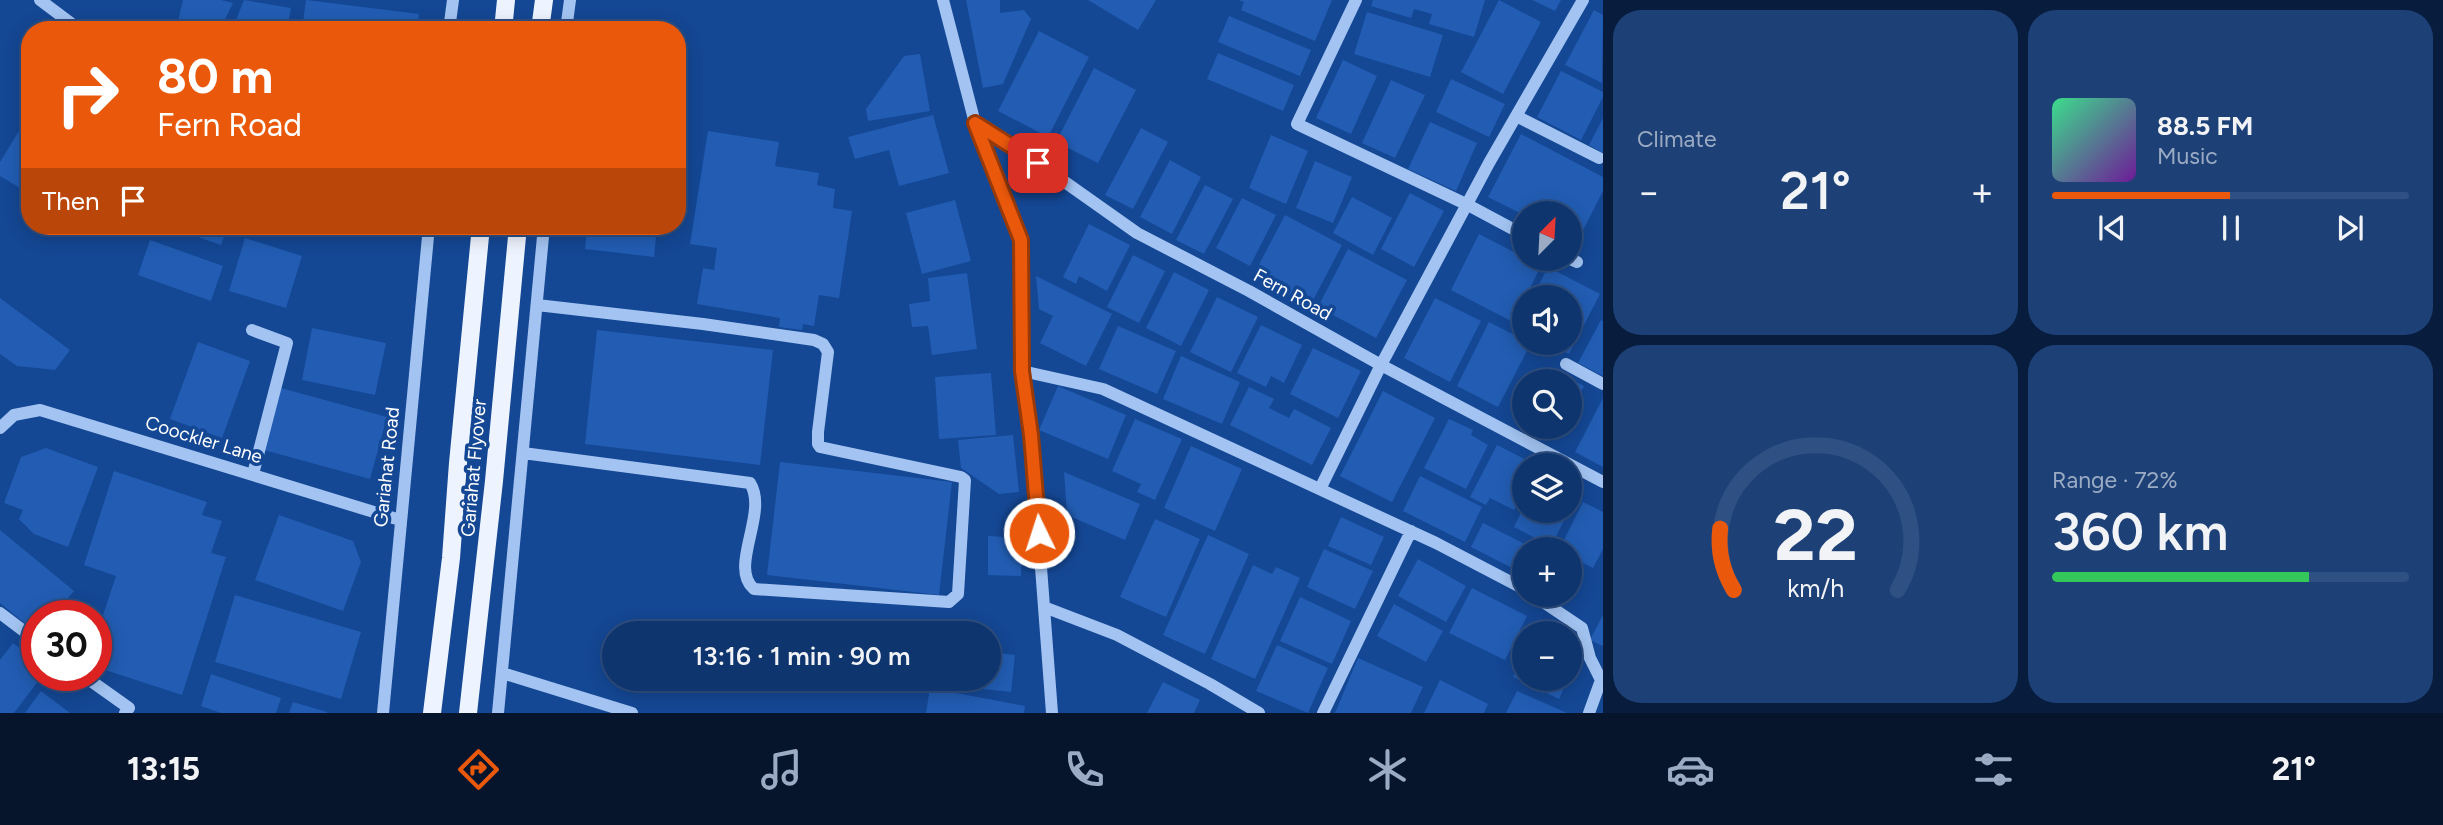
<!DOCTYPE html>
<html lang="en">
<head>
<meta charset="utf-8">
<style>
  body { margin:0; font-family:Figtree,sans-serif; background:#1d4077; color:#f1f3f6; height:100vh; display:flex; flex-direction:column; font-size:26px; white-space:nowrap }
  * { box-sizing:border-box; margin:0 }
  p { font-size:23px; color:#9babc3 }
  .icon { flex:none; width:38px; height:38px; fill:none; stroke:currentColor; stroke-width:2; stroke-linecap:round; stroke-linejoin:round }
  .map { position:relative; flex:1; overflow:hidden }
  .drawer { display:flex; flex-direction:column; gap:10px; padding:10px; background:#081d3d; width:840px }
  .drawer>* { flex:none }
  .banner { position:absolute; left:21px; top:21px; width:665px; height:214px; border-radius:28px; box-shadow:0 4px 18px #0003,0 0 0 2px #2f5082; background:#ea580c; color:#fff; overflow:hidden }
  .needle { width:46px; rotate:24deg }
  .controls { position:absolute; left:1512px; top:201px; display:grid; gap:14px }
  .controls a { display:grid; place-items:center; width:70px; height:70px; border-radius:50%; background:#0f356f; box-shadow:0 4px 18px #0003,0 0 0 2px #2f5082; font-size:35px }
  .speed { position:absolute; left:21px; top:600px; display:flex; gap:14px; font-size:35px; font-weight:700; text-align:center }
  .speed>* { display:grid; place-content:center; width:91px; height:91px; border-radius:50%; background:#0f356f; box-shadow:0 4px 18px #0003,0 0 0 2px #2f5082; line-height:1 }
  .speed .limit { border:10px solid #d22; background:#fff; color:#111 }
  .pin { position:absolute; display:grid; place-items:center; width:60px; height:60px; color:#fff; margin:-30px; border-radius:14px; box-shadow:0 4px 10px #0006 }
  .me { position:absolute; width:77px; margin:-38px; rotate:356deg; stroke-linejoin:round; filter:drop-shadow(0 0 5px #0008) }
  .turn { display:flex; align-items:center; gap:24px; height:147px; padding:0 21px; font-size:32px }
  .turn .icon { width:91px; height:91px; stroke-width:2.5 }
  .turn b { display:block; font-size:49px; line-height:60px }
  .then { display:flex; align-items:center; height:66px; padding:0 21px; background:#0003; gap:14px; font-size:26px }
  .big { font-size:52px; font-weight:600; line-height:1.1 }
  .drawer .tile { flex:1; display:flex; flex-direction:column; justify-content:center; gap:10px; min-width:0; padding:0 24px; border-radius:28px; background:#1d4077 }
  .drawer .dial { align-items:center; gap:0 }
  .dial svg { height:182px; overflow:visible; fill:none; stroke:#2f5082; stroke-width:7; stroke-linecap:round; text-anchor:middle }
  .dial text { fill:#f1f3f6; stroke:none }
  .song { display:flex; align-items:center; gap:21px }
  .cover { width:84px; height:84px; border-radius:10px; background:linear-gradient(135deg,hsl(150 70% 55%),hsl(280 70% 35%)) }
  .played { height:7px; border-radius:4px; background:linear-gradient(90deg,#ea580c 50%,#2f5082 50%) }
  .keys { display:flex; justify-content:space-around; direction:ltr }
  .heat { display:flex; justify-content:space-between; align-items:center; font-size:38px; direction:ltr }
  .charge { height:10px; border-radius:5px; background:linear-gradient(90deg,#34c759 72%,#2f5082 0) }
  .drawer .tiles { flex:1; display:grid; gap:10px; grid-template-columns:repeat(2,1fr) }
  .trip { position:absolute; left:602px; top:621px; width:399px; height:70px; border-radius:35px; background:#0f356f; box-shadow:0 4px 18px #0003,0 0 0 2px #2f5082; font-weight:600; line-height:70px; text-align:center }
  .menu { display:flex; height:112px; justify-content:space-around; align-items:center; background:#06152c; color:#9babc3 }
  .menu .icon { width:49px; height:49px }
  .menu .active { color:#ea580c }
  .menu b { font-size:32px; color:#f1f3f6 }
  main { display:flex; flex:1; min-height:0 }
  .map>svg:first-child { display:block }
</style>
</head>
<body>
<main>
<div class="map">
<svg width="1603" height="713" viewBox="0 0 1603 713">
  <rect width="100%" height="100%" fill="#144794"/>
  <!-- building -->
  <path fill="#225db3" d="M 183,0 L 221,0 L 233,3 L 220,30 L 176,30 Z
    M 244,0 L 291,8 L 287,30 L 232,30 Z
    M 306,0 L 419,14 L 417,30 L 302,30 Z
    M 966,0 L 1000,0 L 1000,13 L 1024,10 L 1031,19 L 1003,84 L 983,88 Z
    M 1088,0 L 1156,0 L 1138,30 Z
    M 1238,0 L 1332,0 L 1315,41 L 1241,10 L 1244,2 Z
    M 1373,0 L 1485,0 L 1474,37 L 1429,24 L 1432,14 L 1414,9 L 1411,18 L 1371,6 Z
    M 1499,0 L 1541,22 L 1503,94 L 1461,72 Z
    M 1532,0 L 1561,0 L 1555,11 Z
    M 1594,10 L 1603,15 L 1602,83 L 1565,65 Z
    M 1367,12 L 1443,35 L 1430,77 L 1354,54 Z
    M 1229,16 L 1311,50 L 1300,76 L 1218,42 Z
    M 1039,31 L 1089,57 L 1048,137 L 998,111 Z
    M 1218,53 L 1294,85 L 1283,111 L 1207,79 Z
    M 920,54 L 930,111 L 868,121 L 866,109 L 904,56 Z
    M 1343,60 L 1377,76 L 1351,134 L 1316,118 Z
    M 1094,68 L 1136,90 L 1098,163 L 1056,142 Z
    M 1561,71 L 1603,92 L 1603,97 L 1581,140 L 1537,117 Z
    M 1451,79 L 1505,104 L 1489,137 L 1436,112 Z
    M 1391,80 L 1425,95 L 1395,158 L 1362,143 Z
    M 30,113 L 30,194 L 0,176 L 0,162 Z
    M 933,115 L 949,173 L 899,186 L 889,150 L 855,159 L 848,137 Z
    M 1603,118 L 1603,153 L 1589,145 Z
    M 1430,122 L 1477,143 L 1456,191 L 1408,169 Z
    M 1141,128 L 1168,142 L 1133,209 L 1105,195 Z
    M 708,131 L 779,142 L 775,166 L 819,173 L 817,185 L 835,189 L 833,208 L 852,211 L 839,298 L 819,295 L 814,326 L 803,324 L 802,330 L 779,327 L 780,318 L 697,304 L 703,268 L 714,270 L 717,248 L 690,244 Z
    M 1521,134 L 1603,177 L 1603,191 L 1577,242 L 1570,239 L 1570,214 L 1524,214 L 1524,215 L 1488,197 Z
    M 1271,135 L 1308,151 L 1286,204 L 1249,188 Z
    M 1170,160 L 1201,177 L 1172,234 L 1140,217 Z
    M 1315,161 L 1352,177 L 1333,223 L 1296,208 Z
    M 1205,185 L 1233,199 L 1204,254 L 1176,240 Z
    M 1410,193 L 1444,211 L 1414,267 L 1381,249 Z
    M 1352,197 L 1392,218 L 1373,255 L 1333,233 Z
    M 1242,198 L 1276,215 L 1250,266 L 1216,248 Z
    M 955,200 L 971,261 L 922,274 L 906,213 Z
    M 1285,215 L 1342,245 L 1310,306 L 1253,276 Z
    M 1089,224 L 1130,245 L 1107,291 L 1079,276 L 1076,284 L 1063,277 Z
    M 166,226 L 228,226 L 221,245 Z
    M 587,226 L 657,226 L 654,257 L 585,249 Z
    M 1479,234 L 1541,266 L 1513,322 L 1451,290 Z
    M 245,238 L 302,256 L 286,308 L 229,291 Z
    M 150,240 L 223,266 L 211,301 L 138,275 Z
    M 1348,249 L 1407,280 L 1376,338 L 1318,307 Z
    M 1133,255 L 1165,271 L 1139,323 L 1107,307 Z
    M 1548,267 L 1600,294 L 1569,354 L 1548,343 L 1570,343 L 1570,298 L 1532,298 Z
    M 1174,272 L 1209,290 L 1181,346 L 1146,328 Z
    M 967,273 L 977,349 L 932,355 L 928,326 L 912,327 L 909,304 L 930,301 L 928,278 Z
    M 1036,276 L 1112,314 L 1086,366 L 1040,343 L 1053,316 L 1039,309 Z
    M 1217,297 L 1258,317 L 1231,372 L 1190,352 Z
    M 0,298 L 70,350 L 55,370 L 17,366 L 0,354 Z
    M 1435,298 L 1481,321 L 1450,382 L 1404,358 Z
    M 1601,320 L 1603,321 L 1603,376 L 1578,363 Z
    M 1489,322 L 1524,340 L 1524,343 L 1531,343 L 1498,407 L 1457,386 Z
    M 1261,325 L 1302,345 L 1284,383 L 1271,376 L 1266,387 L 1237,373 Z
    M 1118,326 L 1176,351 L 1157,394 L 1099,369 Z
    M 312,328 L 386,343 L 375,395 L 302,380 Z
    M 597,330 L 773,350 L 760,465 L 585,444 Z
    M 198,342 L 250,361 L 222,438 L 170,419 Z
    M 1313,348 L 1361,371 L 1338,418 L 1290,394 Z
    M 1181,356 L 1240,382 L 1222,424 L 1163,399 Z
    M 1550,368 L 1584,386 L 1570,414 L 1570,382 L 1543,382 Z
    M 991,373 L 996,435 L 939,439 L 935,377 Z
    M 1058,386 L 1126,415 L 1108,459 L 1039,430 Z
    M 1249,387 L 1274,399 L 1269,408 L 1289,418 L 1294,409 L 1331,428 L 1312,465 L 1230,425 Z
    M 281,388 L 387,417 L 370,479 L 264,450 Z
    M 1383,391 L 1435,418 L 1392,502 L 1340,476 Z
    M 1603,398 L 1603,467 L 1575,452 Z
    M 1135,419 L 1182,439 L 1155,500 L 1137,492 L 1141,484 L 1112,471 Z
    M 1449,419 L 1473,430 L 1471,435 L 1488,445 L 1466,489 L 1424,468 Z
    M 1013,435 L 1019,492 L 999,494 L 961,468 L 958,440 Z
    M 1497,445 L 1538,466 L 1524,466 L 1524,490 L 1514,510 L 1490,498 L 1486,505 L 1470,497 Z
    M 1191,446 L 1242,469 L 1215,531 L 1164,508 Z
    M 46,448 L 98,467 L 68,547 L 34,534 L 19,519 L 23,510 L 4,503 L 21,457 Z
    M 780,462 L 952,482 L 939,595 L 767,575 Z
    M 114,471 L 207,502 L 202,515 L 222,521 L 211,553 L 226,557 L 182,695 L 96,667 L 96,636 L 116,576 L 84,565 Z
    M 1064,472 L 1140,504 L 1125,540 L 1067,515 Z
    M 1420,476 L 1482,507 L 1465,542 L 1403,511 Z
    M 1583,502 L 1603,512 L 1603,549 L 1593,568 L 1570,556 L 1570,550 L 1559,550 Z
    M 1524,507 L 1524,511 L 1569,511 L 1551,546 L 1514,527 Z
    M 279,515 L 353,541 L 361,562 L 343,611 L 255,580 Z
    M 1341,517 L 1384,537 L 1371,565 L 1328,546 Z
    M 1005,518 L 1023,519 L 1021,576 L 988,575 L 988,536 L 1005,537 Z
    M 1155,519 L 1200,539 L 1166,617 L 1120,597 Z
    M 1483,523 L 1537,550 L 1524,550 L 1524,574 L 1471,547 Z
    M 0,530 L 74,591 L 53,616 L 37,616 L 37,633 L 0,603 Z
    M 1208,535 L 1249,554 L 1205,654 L 1163,635 Z
    M 1324,549 L 1373,571 L 1355,609 L 1307,587 Z
    M 1418,559 L 1466,586 L 1446,622 L 1398,596 Z
    M 1253,565 L 1272,574 L 1276,567 L 1300,578 L 1255,679 L 1211,659 Z
    M 1472,588 L 1527,616 L 1505,660 L 1449,633 Z
    M 235,595 L 361,632 L 341,699 L 215,662 Z
    M 1300,597 L 1351,621 L 1332,664 L 1280,641 Z
    M 1394,604 L 1443,631 L 1426,662 L 1377,636 Z
    M 1603,615 L 1603,646 L 1590,640 Z
    M 1540,623 L 1561,634 L 1535,634 Z
    M 1570,638 L 1585,646 L 1570,676 Z
    M 13,643 L 37,661 L 37,676 L 42,676 L 14,713 L 0,713 L 0,660 Z
    M 1277,645 L 1328,668 L 1308,713 L 1256,691 Z
    M 989,652 L 1015,655 L 1011,692 L 937,684 L 937,679 L 989,679 Z
    M 1524,655 L 1524,679 L 1568,679 L 1559,699 L 1513,677 Z
    M 1358,658 L 1423,687 L 1411,713 L 1335,713 Z
    M 211,674 L 281,698 L 276,713 L 221,713 L 201,706 Z
    M 1440,680 L 1488,704 L 1484,713 L 1424,713 Z
    M 1163,682 L 1200,700 L 1194,713 L 1147,713 Z
    M 930,688 L 1025,706 L 1024,713 L 926,713 Z
    M 41,691 L 70,713 L 25,713 Z
    M 1517,691 L 1567,713 L 1506,713 Z
    M 293,702 L 327,712 L 327,713 L 289,713 Z"/>
  <g fill="none" stroke-linecap="round" stroke-linejoin="round">
    <!-- minor -->
    <path stroke="#a3c4f2" stroke-width="12" d="M 40,0 L 80,30
      M 943,0 L 975,123 L 1021,240 L 1022,371 L 1031,435 L 1052,713
      M 1356,0 L 1297,124 L 1468,205 L 1524,235
      M 449,30 L 453,0
      M 566,30 L 570,0
      M 1516,116 L 1599,158
      M 975,123 L 1038,163 L 1137,233 L 1249,291 L 1381,365 L 1603,482
      M 1570,259 L 1577,262
      M 252,330 L 287,343 L 253,474
      M 1566,364 L 1603,384
      M 1022,371 L 1103,389 L 1436,543 L 1524,589
      M 0,428 L 14,415 L 40,410 L 400,520
      M 523,453 L 750,483 C 769,513 728,567 754,589 L 949,602 L 958,594 L 965,480 L 961,477 L 820,447 L 818,444 L 818,432 L 828,352 L 823,344 L 814,340 L 703,324 L 537,305
      M 1320,489 L 1381,365 L 1489,163 L 1583,0
      M 1533,595 L 1582,628 L 1590,658 L 1601,680 L 1589,713
      M 1044,607 L 1117,635 L 1210,684 L 1259,713
      M 0,613 L 37,641
      M 502,673 L 632,713
      M 84,676 L 129,708 L 125,713
      M 383,713 L 429,226
      M 498,713 L 544,226
      M 1323,713 L 1411,531"/>
    <!-- major -->
    <path stroke="#eef4ff" stroke-width="18" d="M 503,30 L 506,0
      M 540,30 L 544,0
      M 432,713 L 451,558 L 458,463 L 481,226
      M 468,713 L 494,481 L 518,226"/>
  </g>
  <g fill="none" stroke-linecap="round" stroke-linejoin="round">
    <defs>
      <path id="route" d="M 1038,163 L 975,123 L 1021,240 L 1022,371 L 1031,435 L 1039,533"/>
    </defs>
    <!-- route casing -->
    <use href="#route" stroke="#983908" stroke-width="18"/>
    <!-- route -->
    <use href="#route" stroke="#ea580c" stroke-width="12"/>
  </g>
  <g text-anchor="middle" stroke-width="7" stroke-linejoin="round" paint-order="stroke">
    <!-- street labels -->
    <g font-size="19" fill="#fff" stroke="#144794">
      <text transform="translate(1293 294) rotate(29)" y="7">Fern Road</text>
      <text transform="translate(204 439) rotate(17)" y="7">Coockler Lane</text>
      <text transform="translate(386 467) rotate(-84)" y="7">Gariahat Road</text>
      <text transform="translate(473 468) rotate(-85)" y="7">Gariahat Flyover</text>
    </g>
  </g>
</svg>
<div class="controls">
<a><svg class="needle" viewBox="-14 -14 28 28"><path d="M0-13l5 13h-10z" fill="#e53935"/><path d="M0 13l5-13h-10z" fill="#9babc3"/></svg></a>
<a><svg class="icon" aria-label="sound" viewBox="0 0 24 24"><path d="M4 9h4l5-4v14l-5-4H4zM17 9q2 3 0 6"/></svg></a>
<a><svg class="icon" aria-label="search" viewBox="0 0 24 24"><circle cx="10" cy="10" r="6"/><path d="M15 15l6 6"/></svg></a>
<a><svg class="icon" aria-label="layers" viewBox="0 0 24 24"><path d="M12 4l9 5-9 5-9-5zM3 14l9 5 9-5"/></svg></a>
<a>+</a>
<a>−</a>
</div>
<div class="speed"><div class="limit">30</div></div>
<div class="pin" style="left:1038px;top:163px;background:#d93025"><svg class="icon" aria-label="arrive" viewBox="0 0 24 24"><path d="M6 21V4h12l-3 4 3 4H6"/></svg></div>
<svg class="me" style="left:1039px;top:533px" viewBox="-20 -20 40 40"><circle r="17" fill="#ea580c" stroke="#fff" stroke-width="3"/><path d="M0-11L8 9 0 5-8 9z" fill="#fff"/></svg>
<div class="trip">13:16 · 1 min · 90 m</div>
<div class="banner">
<div class="turn"><svg class="icon" aria-label="right" viewBox="0 0 24 24"><path d="M7 20v-9h11M14 6l5 5-5 5"/></svg><div><b>80 m</b>Fern Road</div></div>
<div class="then">Then<svg class="icon" aria-label="arrive" viewBox="0 0 24 24"><path d="M6 21V4h12l-3 4 3 4H6"/></svg></div>
</div>
</div>
<section class="drawer">
<div class="tiles">
<div class="tile"><p>Climate</p>
<div class="heat"><a>−</a><b class="big">21°</b><a>+</a></div>
</div>
<div class="tile">
<div class="song"><i class="cover"></i><div><b>88.5 FM</b><p>Music</p></div></div>
<div class="played"></div>
<div class="keys"><svg class="icon" aria-label="previous" viewBox="0 0 24 24"><path d="M18 5L8 12l10 7zM5 5v14"/></svg><svg class="icon" aria-label="pause" viewBox="0 0 24 24"><path d="M8 5v14M16 5v14"/></svg><svg class="icon" aria-label="next" viewBox="0 0 24 24"><path d="M6 5l10 7-10 7zM19 5v14"/></svg></div>
</div>
<div class="tile dial"><svg viewBox="0 0 100 80">
<path d="M14 69A42 42 0 1 1 86 69"/>
<path d="M14 69A42 42 0 0 1 8 42" stroke="#ea580c"/>
<text x="50" y="56" font-size="32" font-weight="700">22</text>
<text x="50" y="72" font-size="11">km/h</text>
</svg></div>
<div class="tile"><p>Range · 72%</p><b class="big">360 km</b><div class="charge"></div></div>
</div>
</section>
</main>
<nav class="menu">
<b>13:15</b>
<svg class="icon active" aria-label="directions" viewBox="0 0 24 24"><path d="M12 3l9 9-9 9-9-9zM9 14v-3h6M13 9l2 2-2 2"/></svg>
<svg class="icon" aria-label="music" viewBox="0 0 24 24"><path d="M9 18V5l10-2v13"/><circle cx="6" cy="18" r="3"/><circle cx="16" cy="16" r="3"/></svg>
<svg class="icon" aria-label="phone" viewBox="0 0 24 24"><path d="M5 4h4l2 5-3 2q2 4 5 5l2-3 5 2v4C11 20 4 13 5 4z"/></svg>
<svg class="icon" aria-label="climate" viewBox="0 0 24 24"><path d="M12 3v18M4 7l16 10M4 17L20 7"/></svg>
<svg class="icon" aria-label="car" viewBox="0 0 24 24"><path d="M5 17H2v-5l4-1 3-4h7l3 4 3 1v5h-3M9 17h6M6 11h13"/><circle cx="7" cy="17" r="2"/><circle cx="17" cy="17" r="2"/></svg>
<svg class="icon" aria-label="filters" viewBox="0 0 24 24"><path d="M4 7h16M4 17h16"/><circle cx="9" cy="7" r="2"/><circle cx="15" cy="17" r="2"/></svg>
<b>21°</b>
</nav>
</body>
</html>
